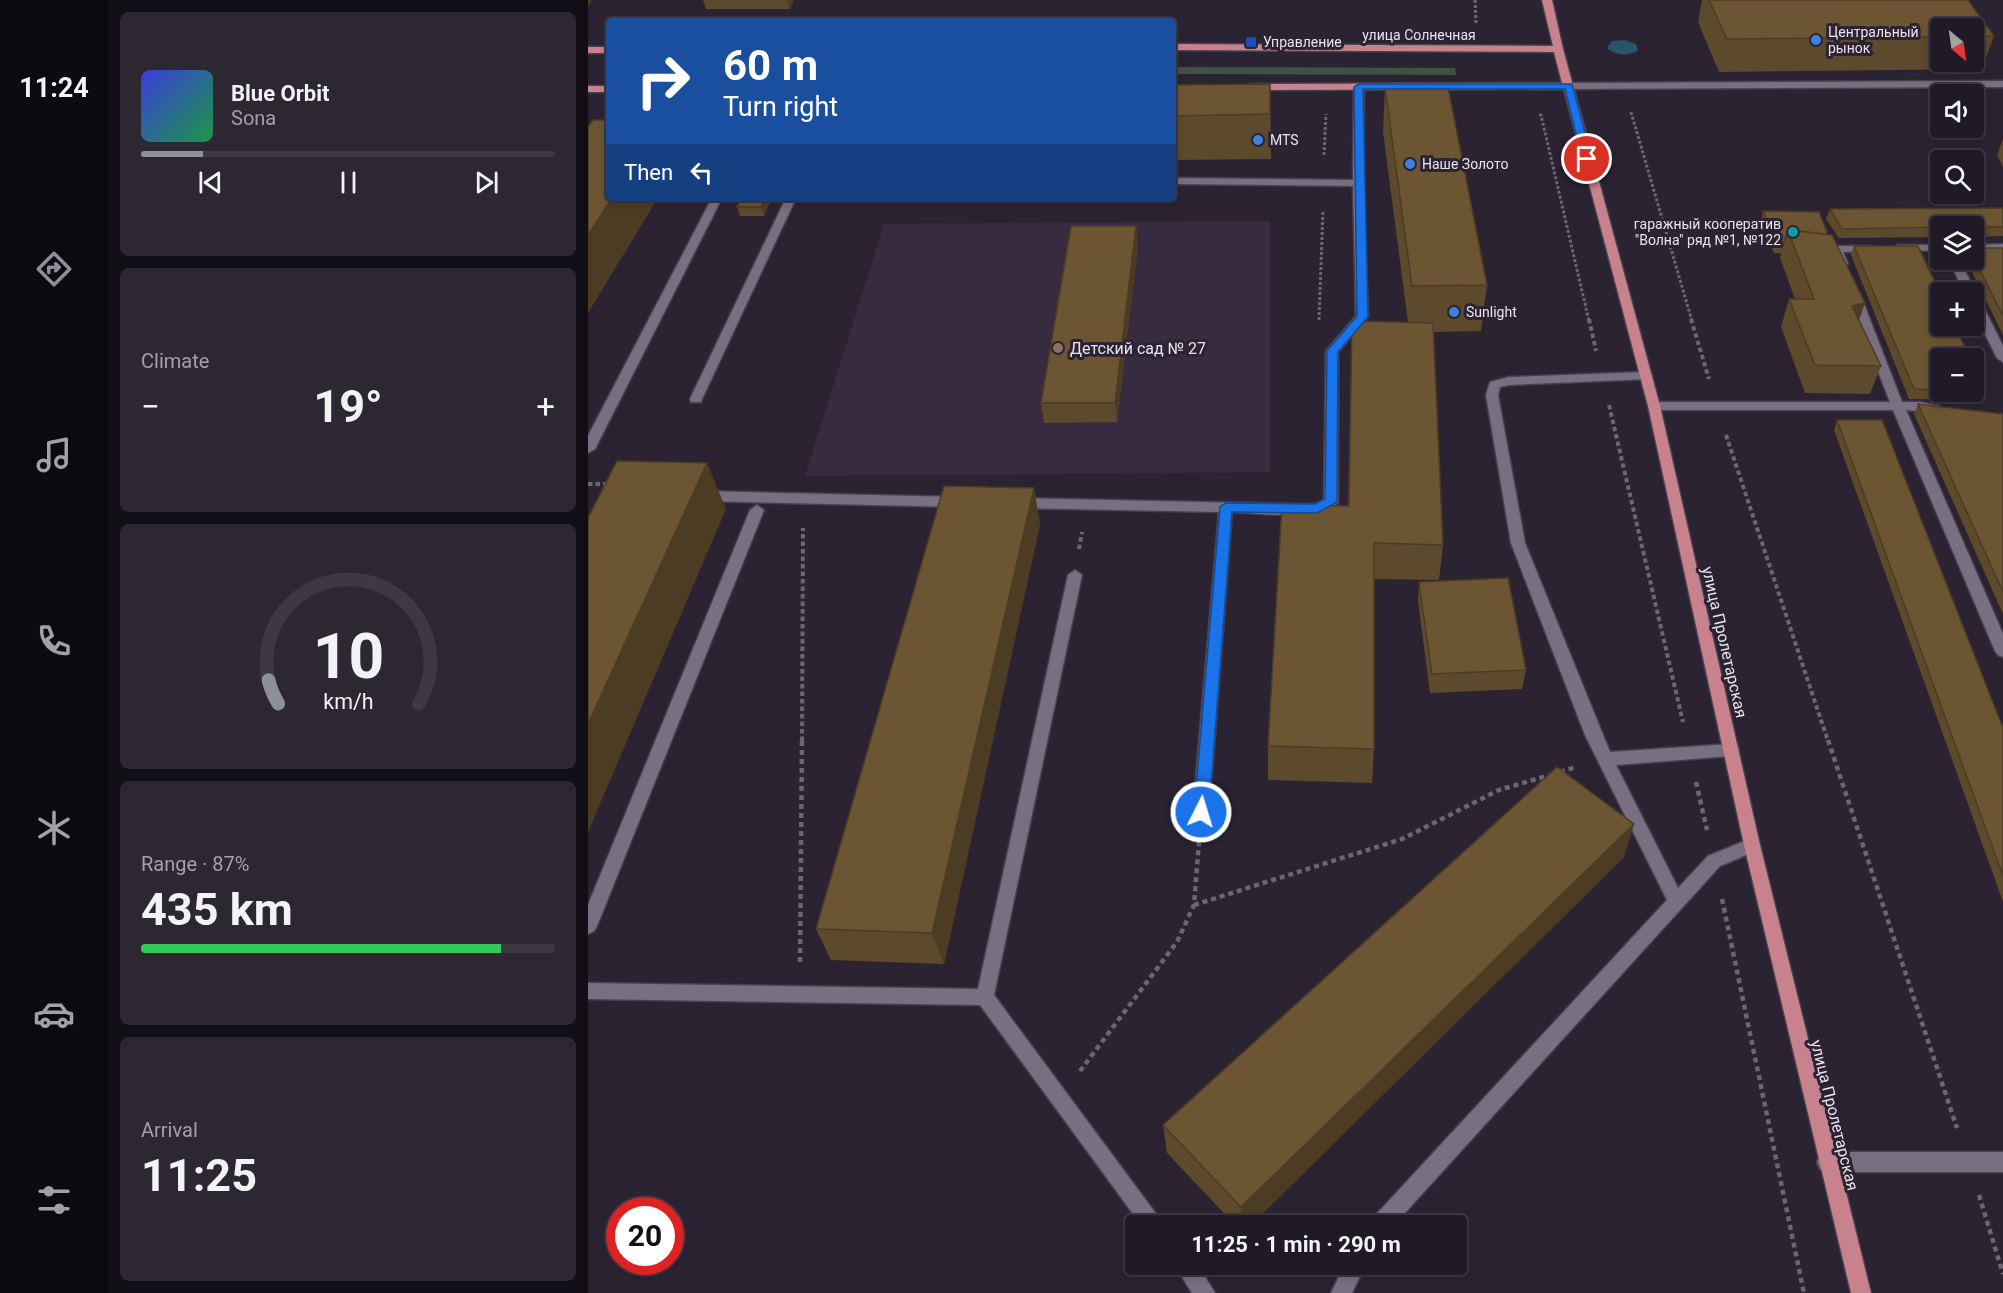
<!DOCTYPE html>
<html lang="en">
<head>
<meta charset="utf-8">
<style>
  body { margin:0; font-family:Roboto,sans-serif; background:#2d2732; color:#f1f3f6; height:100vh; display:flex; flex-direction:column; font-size:22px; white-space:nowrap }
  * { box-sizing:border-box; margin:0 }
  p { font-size:20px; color:#a2a1a7 }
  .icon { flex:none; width:33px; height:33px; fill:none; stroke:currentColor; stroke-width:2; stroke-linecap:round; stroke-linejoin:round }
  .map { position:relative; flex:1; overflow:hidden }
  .details { display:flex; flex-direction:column; gap:12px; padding:12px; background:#120e15; width:480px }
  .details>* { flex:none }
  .hud { position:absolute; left:18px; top:18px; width:570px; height:183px; border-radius:6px; box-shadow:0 3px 9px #0003,0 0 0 2px #3d3843; background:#1a4fa0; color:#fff; overflow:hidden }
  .needle { width:39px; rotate:151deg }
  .fabs { position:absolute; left:1342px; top:18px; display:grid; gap:12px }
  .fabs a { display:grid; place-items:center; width:54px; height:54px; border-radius:6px; background:#201a26; box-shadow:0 3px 9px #0003,0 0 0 2px #3d3843; font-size:30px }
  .speed { position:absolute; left:18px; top:1197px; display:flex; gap:12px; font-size:30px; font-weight:700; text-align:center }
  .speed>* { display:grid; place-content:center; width:78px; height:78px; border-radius:50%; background:#201a26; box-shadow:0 3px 9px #0003,0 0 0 2px #3d3843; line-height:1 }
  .speed .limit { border:9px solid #d22; background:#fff; color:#111 }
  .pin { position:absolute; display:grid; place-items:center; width:51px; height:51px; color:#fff; margin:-26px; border:3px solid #fff; border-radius:50%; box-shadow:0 2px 6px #0007 }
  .me { position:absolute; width:66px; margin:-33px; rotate:5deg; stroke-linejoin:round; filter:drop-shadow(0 0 4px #0008) }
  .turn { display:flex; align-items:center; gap:21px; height:126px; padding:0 18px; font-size:27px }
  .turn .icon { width:78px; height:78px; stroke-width:2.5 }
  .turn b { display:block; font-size:42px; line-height:51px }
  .then { display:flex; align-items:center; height:57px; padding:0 18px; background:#0003; gap:12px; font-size:22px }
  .big { font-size:45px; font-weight:700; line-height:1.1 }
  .details .widget { flex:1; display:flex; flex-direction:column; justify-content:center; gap:9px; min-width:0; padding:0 21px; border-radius:9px; background:#2d2732 }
  .details .dial { align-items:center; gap:0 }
  .dial svg { height:156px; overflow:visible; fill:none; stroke:#3d3843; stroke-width:7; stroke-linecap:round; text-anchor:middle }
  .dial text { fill:#f1f3f6; stroke:none }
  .song { display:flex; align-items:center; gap:18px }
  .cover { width:72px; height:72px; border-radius:9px; background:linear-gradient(135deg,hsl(240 70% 55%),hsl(140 70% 35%)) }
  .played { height:6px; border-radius:3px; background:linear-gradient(90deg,#8c9099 15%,#3d3843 15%) }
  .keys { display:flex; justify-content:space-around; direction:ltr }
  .heat { display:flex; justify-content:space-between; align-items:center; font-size:33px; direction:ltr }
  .charge { height:9px; border-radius:4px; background:linear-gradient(90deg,#34c759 87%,#3d3843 0) }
  .trip { position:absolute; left:537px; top:1215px; width:342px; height:60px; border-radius:6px; background:#201a26; box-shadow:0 3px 9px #0003,0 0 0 2px #3d3843; font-weight:700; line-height:60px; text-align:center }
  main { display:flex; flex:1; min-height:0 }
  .tab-bar { display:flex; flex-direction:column; width:108px; justify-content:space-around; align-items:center; background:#0d0a0f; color:#a2a1a7 }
  .tab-bar .icon { width:42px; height:42px }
  .tab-bar .current { color:#8c9099 }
  .tab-bar b { font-size:27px; color:#f1f3f6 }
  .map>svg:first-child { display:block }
</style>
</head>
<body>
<main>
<nav class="tab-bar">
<b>11:24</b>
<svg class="icon current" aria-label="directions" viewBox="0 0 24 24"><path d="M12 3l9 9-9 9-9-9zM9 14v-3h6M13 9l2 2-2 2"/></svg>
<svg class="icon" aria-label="music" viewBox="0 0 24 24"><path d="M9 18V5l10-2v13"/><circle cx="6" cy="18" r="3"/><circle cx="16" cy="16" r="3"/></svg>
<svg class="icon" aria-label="phone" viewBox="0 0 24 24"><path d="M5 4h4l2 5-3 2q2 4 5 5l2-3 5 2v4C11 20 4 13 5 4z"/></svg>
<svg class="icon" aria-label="climate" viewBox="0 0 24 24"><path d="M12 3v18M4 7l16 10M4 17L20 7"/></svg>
<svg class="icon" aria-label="car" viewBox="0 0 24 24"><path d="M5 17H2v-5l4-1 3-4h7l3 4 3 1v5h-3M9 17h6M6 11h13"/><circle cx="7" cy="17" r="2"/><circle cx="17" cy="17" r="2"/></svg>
<svg class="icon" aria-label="filters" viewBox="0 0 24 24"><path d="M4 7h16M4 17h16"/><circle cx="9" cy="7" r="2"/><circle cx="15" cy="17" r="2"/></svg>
</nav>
<section class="details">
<div class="widget">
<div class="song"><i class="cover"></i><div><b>Blue Orbit</b><p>Sona</p></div></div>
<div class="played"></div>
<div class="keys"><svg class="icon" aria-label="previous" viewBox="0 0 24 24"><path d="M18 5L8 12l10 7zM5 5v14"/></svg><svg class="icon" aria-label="pause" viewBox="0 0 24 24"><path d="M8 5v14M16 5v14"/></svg><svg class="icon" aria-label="next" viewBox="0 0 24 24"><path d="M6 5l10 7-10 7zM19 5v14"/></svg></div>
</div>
<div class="widget"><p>Climate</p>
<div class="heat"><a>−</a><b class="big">19°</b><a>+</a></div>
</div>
<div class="widget dial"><svg viewBox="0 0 100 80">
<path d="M14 69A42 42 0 1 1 86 69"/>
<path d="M14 69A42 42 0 0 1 9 57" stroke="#8c9099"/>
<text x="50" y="56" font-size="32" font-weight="700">10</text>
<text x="50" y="72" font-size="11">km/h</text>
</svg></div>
<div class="widget"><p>Range · 87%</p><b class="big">435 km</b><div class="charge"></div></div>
<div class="widget"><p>Arrival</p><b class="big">11:25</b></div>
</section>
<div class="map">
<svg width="1415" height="1293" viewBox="0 0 1415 1293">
  <rect width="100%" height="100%" fill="#2b2332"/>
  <!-- built -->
  <path fill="#372b40" d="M 682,221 L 682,472 L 217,476 L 296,224 Z"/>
  <!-- green -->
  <path fill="#3d5444" d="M 585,67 L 867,68 L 868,75 L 585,74 Z"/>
  <!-- water -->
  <path fill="#285568" d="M 1036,40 L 1048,44 L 1050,51 C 1038,56 1029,56 1019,48 L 1024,41 Z"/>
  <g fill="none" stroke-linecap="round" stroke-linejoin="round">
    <defs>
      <path id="minor" d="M 1415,81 L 1415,87 L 980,89 L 975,86 L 980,83 Z
        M 771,84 L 776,87 L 775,183 L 780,317 L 750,352 L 750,502 C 735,522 669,513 644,512 L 621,812 L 619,817 L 613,819 L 607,817 L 605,812 L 631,512 L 429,508 L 422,503 L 429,498 L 709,504 L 727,504 L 736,500 L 738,351 L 768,316 L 765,186 L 585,184 L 585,178 L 765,180 L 766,87 Z
        M 124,198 L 134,198 L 7,449 L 0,453 L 0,436 Z
        M 198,198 L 208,198 L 114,399 L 113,402 L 103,402 L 102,399 Z
        M 1415,244 L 1415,250 L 1386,251 L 1386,245 Z
        M 1310,245 L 1353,245 L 1353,251 L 1306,250 L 1304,248 Z
        M 1283,246 L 1289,249 L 1287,251 L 1255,252 L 1260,264 L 1254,267 L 1248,264 L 1242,249 L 1248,246 Z
        M 1361,260 L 1371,260 L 1388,292 L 1386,295 L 1386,292 L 1376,292 Z
        M 1266,290 L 1272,294 L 1314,402 L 1332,402 L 1352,406 L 1353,409 L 1347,413 L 1318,410 L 1415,634 L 1415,657 L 1410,655 L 1407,651 L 1305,410 L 1066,410 L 1060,406 L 1066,402 L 1302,402 L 1260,294 Z
        M 1386,296 L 1392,300 L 1415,346 L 1415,362 L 1409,358 L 1386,312 Z
        M 1058,372 L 1062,373 L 1064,376 L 1062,379 L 921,385 L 912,387 L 910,395 L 937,543 L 1022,752 L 1143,744 L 1149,745 L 1151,750 L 1149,755 L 1143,756 L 1028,765 L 1090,888 L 1120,856 L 1164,838 L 1170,840 L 1172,845 L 1170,850 L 1132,866 L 805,1226 L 781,1226 L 784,1219 L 1079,900 L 997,735 L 923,543 L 898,395 L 902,382 L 921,377 Z
        M 114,491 L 372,497 L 379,502 L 372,507 L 114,501 L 107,496 Z
        M 169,505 L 176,510 L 9,926 L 6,931 L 0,934 L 0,905 L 162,510 Z
        M 487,570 L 494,575 L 406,995 L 577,1226 L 554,1226 L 392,1005 L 0,999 L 0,983 L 390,989 L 480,575 Z
        M 1239,1152 L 1415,1152 L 1415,1172 L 1239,1172 L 1232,1169 L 1229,1162 L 1232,1155 Z
        M 586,1264 L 609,1264 L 627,1293 L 604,1293 Z
        M 757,1264 L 778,1264 L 764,1293 L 743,1293 Z"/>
      <path id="major" d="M 954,0 L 964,0 L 975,49 L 1072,406 L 1172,845 L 1283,1293 L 1263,1293 L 1156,845 L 1060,406 L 976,89 L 663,90 L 658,87 L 663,84 L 974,83 L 966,52 L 585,50 L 585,44 L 965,46 Z
        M 0,47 L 21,47 L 21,53 L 0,53 Z
        M 0,86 L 21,86 L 21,92 L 0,92 Z"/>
    </defs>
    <!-- minor casing -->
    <use href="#minor" stroke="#47404d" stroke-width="3"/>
    <!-- major casing -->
    <use href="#major" stroke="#47404d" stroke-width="3"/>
    <!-- path-far2 -->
    <path stroke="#6c6573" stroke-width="3" stroke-dasharray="3 2" stroke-linecap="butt" d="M 887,0 L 888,23
      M 1043,112 L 1104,321
      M 951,115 L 953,115 L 1001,321
      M 736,155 L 738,114
      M 731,320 L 735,210"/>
    <!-- path-far1 -->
    <path stroke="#6c6573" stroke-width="4" stroke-dasharray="4.5 3" stroke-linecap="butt" d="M 1001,319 L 1008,351
      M 1103,319 L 1121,379
      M 1021,405 L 1095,722
      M 1138,435 L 1240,741
      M 0,484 L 20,484
      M 491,549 L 494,532
      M 214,741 L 215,528"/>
    <!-- path -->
    <path stroke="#6c6573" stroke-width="4.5" stroke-dasharray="5 4" stroke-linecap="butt" d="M 1240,740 L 1369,1128
      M 972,772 L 988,767
      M 1108,782 L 1119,830
      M 1134,899 L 1216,1293
      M 606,905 L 814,839 L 911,790 L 962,775
      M 212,962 L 214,740
      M 492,1071 L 589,942 L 606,905 L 611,842
      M 1391,1195 L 1415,1274"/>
    <!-- minor -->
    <use href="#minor" fill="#796f82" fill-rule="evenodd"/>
    <!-- major -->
    <use href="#major" fill="#c8828e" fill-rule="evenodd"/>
  </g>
  <!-- wall -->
  <path fill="#5d492b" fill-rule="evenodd" d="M 115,0 L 206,0 L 202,9 L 118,9 Z
    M 1114,0 L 1380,0 L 1406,36 L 1394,69 L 1131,72 L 1110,22 ZM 1353,28 L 1386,28 L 1386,62 L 1353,62 Z
    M 682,84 L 683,159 L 585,160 L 585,85 Z
    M 797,87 L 899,285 L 893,331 L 845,332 L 855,545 L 851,580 L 786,579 L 786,749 L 784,783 L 680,780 L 680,746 L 760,506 L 764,321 L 820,322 L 795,132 Z
    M 1415,139 L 1415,167 L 1409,155 Z
    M 153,198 L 183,198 L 183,200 L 176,216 L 152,216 L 149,207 Z
    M 1415,208 L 1415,236 L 1386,237 L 1386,226 L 1353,226 L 1353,237 L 1251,238 L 1238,219 L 1242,209 Z
    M 1175,211 L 1238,234 L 1277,303 L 1271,320 L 1293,366 L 1282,394 L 1217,393 L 1193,327 L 1201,299 L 1207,299 L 1192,258 L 1193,253 L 1186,253 L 1173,221 Z
    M 548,226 L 550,245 L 529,422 L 456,423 L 453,403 Z
    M 1266,246 L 1353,358 L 1353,392 L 1386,392 L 1386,367 L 1397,390 L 1392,400 L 1321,399 L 1263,255 Z
    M 1386,248 L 1415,248 L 1415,335 L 1378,260 L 1386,260 Z
    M 1330,404 L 1415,414 L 1415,614 L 1326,414 Z
    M 1249,420 L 1415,728 L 1415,902 L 1246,430 Z
    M 446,488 L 452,524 L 356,964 L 243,960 L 228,929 Z
    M 831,582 L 938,670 L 934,689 L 842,693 L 830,601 Z
    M 1036,857 L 662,1226 L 648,1226 L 579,1153 L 575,1125 Z"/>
  <!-- shaded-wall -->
  <path fill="#4c3c23" d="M 0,0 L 4,0 L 0,6 Z
    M 199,0 L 206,0 L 202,9 Z
    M 24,198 L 70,198 L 0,313 L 0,235 Z
    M 177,198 L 183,198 L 183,200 L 176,216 L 173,207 Z
    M 548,226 L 550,245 L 529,422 L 527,403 Z
    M 1277,303 L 1267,330 L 1264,306 Z
    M 119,463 L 138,509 L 0,832 L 0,724 Z
    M 446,488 L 452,524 L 356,964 L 344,933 Z
    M 1046,824 L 1036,857 L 662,1226 L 654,1226 L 653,1207 Z"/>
  <!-- building -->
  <path fill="#6c5532" stroke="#4c3c23" stroke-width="1.5" d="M 1121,0 L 1380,0 L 1406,36 L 1386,36 L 1386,28 L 1353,28 L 1353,37 L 1139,39 Z
    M 682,84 L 682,114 L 585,116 L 585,85 Z
    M 797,87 L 860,87 L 899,285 L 824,286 Z
    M 5,120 L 21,120 L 21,198 L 24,198 L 0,235 L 0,127 Z
    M 153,198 L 177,198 L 173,207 L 149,207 Z
    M 1415,208 L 1415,227 L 1353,226 L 1353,227 L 1254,229 L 1242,209 Z
    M 1175,211 L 1231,212 L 1239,232 L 1238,234 L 1200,230 L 1196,243 L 1189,243 Z
    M 483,226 L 548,226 L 527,403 L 453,403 Z
    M 1200,230 L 1244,235 L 1277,303 L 1264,306 L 1293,366 L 1227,365 L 1201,299 L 1226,299 Z
    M 1266,246 L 1330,246 L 1353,295 L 1353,326 L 1367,326 L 1382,358 L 1353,358 L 1353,390 L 1326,389 Z
    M 1386,248 L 1415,248 L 1415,316 L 1386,258 Z
    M 764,321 L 845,323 L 855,545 L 786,543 L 786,749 L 680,746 L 694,505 L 761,506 Z
    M 1386,367 L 1397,390 L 1386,390 Z
    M 1330,404 L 1415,414 L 1415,592 Z
    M 1249,420 L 1294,420 L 1415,728 L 1415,876 Z
    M 29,461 L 119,463 L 0,724 L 0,518 Z
    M 356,486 L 446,488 L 344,933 L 228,929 Z
    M 920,578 L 938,670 L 844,674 L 831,582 Z
    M 969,767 L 1046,824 L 653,1207 L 575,1125 Z"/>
  <!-- route -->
  <path fill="#1a73e8" stroke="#114b97" stroke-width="1.5" d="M 771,84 L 984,84 L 1004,159 L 999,161 L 994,159 L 977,89 L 775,89 L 780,317 L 750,352 L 749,502 L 729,513 L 644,512 L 621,812 L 619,816 L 613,818 L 608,816 L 606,812 L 632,507 L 638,503 L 727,504 L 737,499 L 739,351 L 769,316 L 766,87 Z"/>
  <!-- markers -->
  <g fill="#3f7fe0" stroke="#2b2332" stroke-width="2">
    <circle cx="1228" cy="40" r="6"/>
    <circle cx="670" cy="140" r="6"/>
    <circle cx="822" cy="164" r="6"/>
    <circle cx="866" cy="312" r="6"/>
  </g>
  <rect fill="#1a4fb4" stroke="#2b2332" stroke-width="2" x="657" y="36" width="12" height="12" rx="3"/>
  <circle fill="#0f9aa8" stroke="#2b2332" stroke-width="2" cx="1205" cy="232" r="6"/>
  <circle fill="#8d6e63" stroke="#2b2332" stroke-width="2" cx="470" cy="348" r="6"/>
  <g text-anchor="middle" stroke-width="6" stroke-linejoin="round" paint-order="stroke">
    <!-- far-poi labels -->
    <g font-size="14" fill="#e8e3ee" stroke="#2b2332" text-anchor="start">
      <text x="1240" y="37">Центральный<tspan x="1240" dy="16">рынок</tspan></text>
      <text x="675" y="47">Управление</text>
      <text x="682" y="145">MTS</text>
      <text x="834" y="169">Наше Золото</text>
      <text x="1193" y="229" text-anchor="end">гаражный кооператив<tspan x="1193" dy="16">"Волна" ряд №1, №122</tspan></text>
      <text x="878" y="317">Sunlight</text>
    </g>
    <!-- far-street labels -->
    <g font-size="14" fill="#e8e3ee" stroke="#2b2332">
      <text x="831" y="40">улица Солнечная</text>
    </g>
    <!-- poi labels -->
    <g font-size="16" fill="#e8e3ee" stroke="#2b2332" text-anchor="start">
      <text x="482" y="354">Детский сад № 27</text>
    </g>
    <!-- street labels -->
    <g font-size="16" fill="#e8e3ee" stroke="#2b2332">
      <text transform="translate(1137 642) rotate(77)" y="6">улица Пролетарская</text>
      <text transform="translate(1247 1115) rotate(76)" y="6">улица Пролетарская</text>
    </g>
  </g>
</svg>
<div class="fabs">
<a><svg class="needle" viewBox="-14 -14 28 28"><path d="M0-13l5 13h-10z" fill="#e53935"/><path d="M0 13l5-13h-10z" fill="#a2a1a7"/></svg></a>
<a><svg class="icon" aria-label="sound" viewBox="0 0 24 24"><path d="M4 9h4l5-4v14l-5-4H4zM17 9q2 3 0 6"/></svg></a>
<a><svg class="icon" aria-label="search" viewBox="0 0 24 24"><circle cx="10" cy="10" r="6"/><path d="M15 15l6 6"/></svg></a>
<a><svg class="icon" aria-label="layers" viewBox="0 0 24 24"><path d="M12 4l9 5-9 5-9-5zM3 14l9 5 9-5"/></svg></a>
<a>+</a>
<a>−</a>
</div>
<div class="speed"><div class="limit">20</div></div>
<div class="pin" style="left:999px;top:159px;background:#d93025"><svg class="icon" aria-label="arrive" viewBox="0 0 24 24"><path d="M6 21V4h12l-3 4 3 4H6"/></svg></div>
<svg class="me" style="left:613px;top:812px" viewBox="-20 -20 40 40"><circle r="17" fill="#1a73e8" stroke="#fff" stroke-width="3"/><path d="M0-11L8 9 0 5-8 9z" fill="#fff"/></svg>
<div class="trip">11:25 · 1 min · 290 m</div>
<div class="hud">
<div class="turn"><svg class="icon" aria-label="right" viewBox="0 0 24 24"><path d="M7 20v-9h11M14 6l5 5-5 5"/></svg><div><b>60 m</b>Turn right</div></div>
<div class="then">Then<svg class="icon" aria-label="left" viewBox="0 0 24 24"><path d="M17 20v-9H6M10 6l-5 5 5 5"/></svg></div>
</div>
</div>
</main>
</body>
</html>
